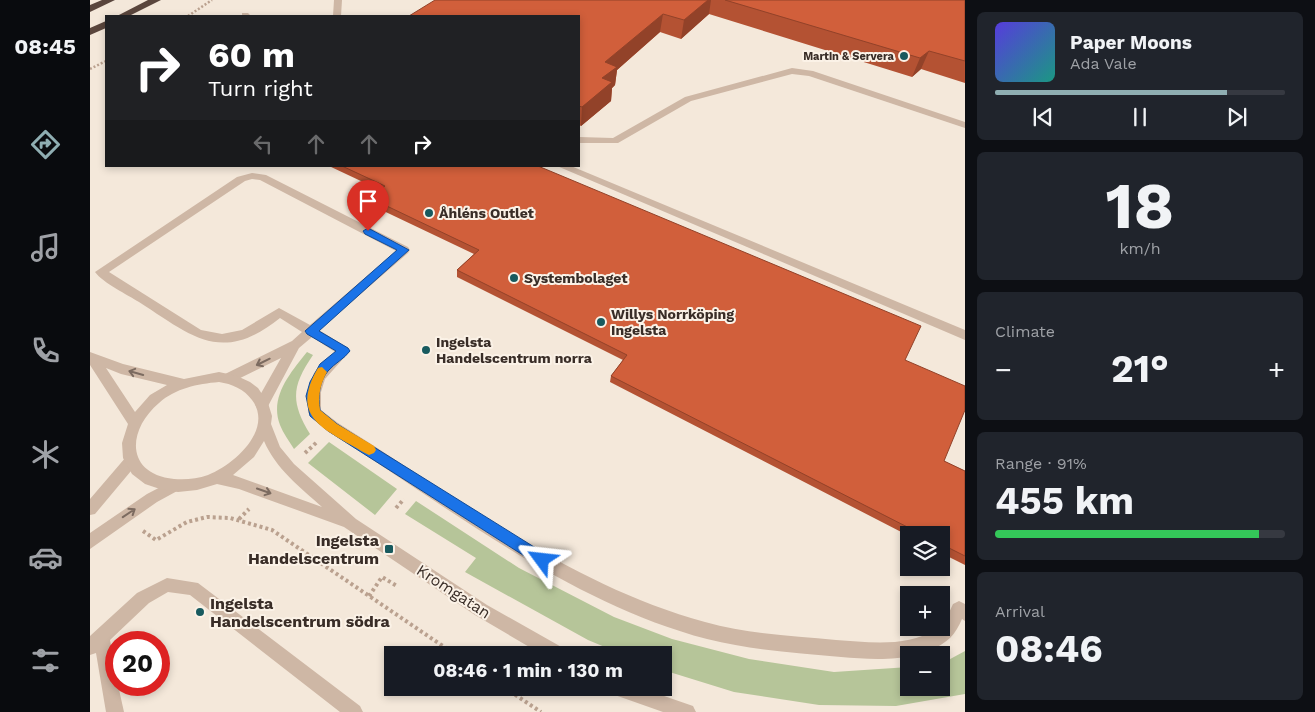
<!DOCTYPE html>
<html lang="en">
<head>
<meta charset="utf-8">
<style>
  body { margin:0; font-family:"Work Sans",sans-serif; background:#20242c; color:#f1f3f6; height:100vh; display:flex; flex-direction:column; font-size:19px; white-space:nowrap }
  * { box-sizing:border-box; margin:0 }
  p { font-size:16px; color:#9ea1a6 }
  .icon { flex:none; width:28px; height:28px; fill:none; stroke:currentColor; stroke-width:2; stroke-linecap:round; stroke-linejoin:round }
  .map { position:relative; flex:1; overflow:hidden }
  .side { display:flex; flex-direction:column; gap:12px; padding:12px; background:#0d0f14; width:350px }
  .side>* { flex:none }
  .top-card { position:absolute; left:15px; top:15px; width:475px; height:152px; border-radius:0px; box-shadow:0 2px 8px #0003; background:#202124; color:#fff; overflow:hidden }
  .buttons { position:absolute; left:810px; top:526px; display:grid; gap:10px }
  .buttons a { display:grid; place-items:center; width:50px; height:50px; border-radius:0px; background:#171b24; box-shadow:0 2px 8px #0003; font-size:25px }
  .speed { position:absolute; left:15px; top:631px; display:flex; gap:10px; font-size:25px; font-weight:700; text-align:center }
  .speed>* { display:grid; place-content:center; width:65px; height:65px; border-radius:50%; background:#171b24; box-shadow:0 2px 8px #0003; line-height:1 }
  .speed .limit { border:8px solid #d22; background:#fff; color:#111 }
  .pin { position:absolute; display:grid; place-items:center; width:42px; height:42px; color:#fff; margin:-51px -21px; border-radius:50% 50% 50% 0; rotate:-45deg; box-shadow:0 0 5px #0007 }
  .pin .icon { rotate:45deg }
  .me { position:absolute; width:55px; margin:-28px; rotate:300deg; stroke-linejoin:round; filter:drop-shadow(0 0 4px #0008) }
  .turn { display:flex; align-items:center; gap:18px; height:105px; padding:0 20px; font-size:22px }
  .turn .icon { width:65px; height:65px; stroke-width:2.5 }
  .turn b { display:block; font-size:35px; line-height:42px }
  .lanes { display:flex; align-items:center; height:48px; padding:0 20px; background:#0003; justify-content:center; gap:25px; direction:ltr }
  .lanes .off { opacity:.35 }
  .big { font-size:38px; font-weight:700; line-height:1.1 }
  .side .widget { flex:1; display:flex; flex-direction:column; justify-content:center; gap:8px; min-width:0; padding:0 18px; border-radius:8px; background:#20242c }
  .side .dial { align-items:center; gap:0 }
  .dial b { font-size:65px; line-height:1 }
  .song { display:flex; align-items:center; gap:15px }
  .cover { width:60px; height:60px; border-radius:8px; background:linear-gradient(135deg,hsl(250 70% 55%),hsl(170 70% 35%)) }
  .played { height:5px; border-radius:2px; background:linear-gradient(90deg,#8faeb2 80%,#363941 80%) }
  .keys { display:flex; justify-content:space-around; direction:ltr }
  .heat { display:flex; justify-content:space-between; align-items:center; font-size:28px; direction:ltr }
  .charge { height:8px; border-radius:4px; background:linear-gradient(90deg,#34c759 91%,#363941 0) }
  .trip { position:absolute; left:294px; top:646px; width:288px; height:50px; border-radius:0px; background:#171b24; box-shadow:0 2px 8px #0003; font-weight:700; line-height:50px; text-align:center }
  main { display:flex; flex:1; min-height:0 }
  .dock { display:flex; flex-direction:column; width:90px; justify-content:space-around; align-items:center; background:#090b0e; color:#9ea1a6 }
  .dock .icon { width:35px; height:35px }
  .dock .active { color:#8faeb2 }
  .dock b { font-size:22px; color:#f1f3f6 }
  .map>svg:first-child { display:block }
</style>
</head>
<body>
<main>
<nav class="dock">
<b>08:45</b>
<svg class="icon active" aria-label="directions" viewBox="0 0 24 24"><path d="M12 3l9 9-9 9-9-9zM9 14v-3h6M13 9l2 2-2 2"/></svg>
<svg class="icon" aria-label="music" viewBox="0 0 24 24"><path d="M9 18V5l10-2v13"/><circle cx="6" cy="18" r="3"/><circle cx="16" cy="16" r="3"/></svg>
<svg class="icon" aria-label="phone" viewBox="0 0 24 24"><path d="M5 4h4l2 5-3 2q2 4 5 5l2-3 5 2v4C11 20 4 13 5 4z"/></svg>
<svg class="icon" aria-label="climate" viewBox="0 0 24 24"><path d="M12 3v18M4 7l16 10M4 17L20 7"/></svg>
<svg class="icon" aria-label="car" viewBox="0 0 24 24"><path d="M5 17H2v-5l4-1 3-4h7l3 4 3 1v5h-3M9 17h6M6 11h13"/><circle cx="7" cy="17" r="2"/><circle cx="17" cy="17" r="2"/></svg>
<svg class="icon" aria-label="filters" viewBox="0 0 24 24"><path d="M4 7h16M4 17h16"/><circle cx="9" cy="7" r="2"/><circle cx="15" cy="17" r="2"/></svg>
</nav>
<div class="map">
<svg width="875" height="712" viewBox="0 0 875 712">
  <rect width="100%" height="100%" fill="#f4e8da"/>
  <!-- green -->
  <path fill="#b6c599" d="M 217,352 L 223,355 C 202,386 200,401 220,434 L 204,449 C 199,441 193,433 190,425 C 179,397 201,372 217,352 Z
    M 239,442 L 307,489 L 285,515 L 218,463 Z
    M 326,501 L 429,568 L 524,617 L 582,639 L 659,659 L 744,672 L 819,667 L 819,688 L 851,688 L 851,664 L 875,651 L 875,694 L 806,706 L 729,705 L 644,692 L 573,670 L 572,655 L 534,655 L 498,640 L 375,572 L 386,558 L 315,514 Z"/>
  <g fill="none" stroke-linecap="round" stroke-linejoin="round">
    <!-- path-far1 -->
    <path stroke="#baa18f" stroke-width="2.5" stroke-dasharray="2 2" stroke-linecap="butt" d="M 98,16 L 122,0
      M 0,69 L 16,61"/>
    <!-- path -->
    <path stroke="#baa18f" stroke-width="4" stroke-dasharray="3 3" stroke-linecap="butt" d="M 215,453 L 227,442
      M 306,508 L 314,499
      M 149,519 L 159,509
      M 53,531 L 66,540 L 97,522 L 117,517 L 140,518 L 182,530 L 366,655
      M 279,596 L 292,577 L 307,586
      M 415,688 L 451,712"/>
    <!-- lane -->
    <path fill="#ceb7a5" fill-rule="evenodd" d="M 244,0 L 252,0 L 251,16 L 243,16 Z
      M 152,13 L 158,13 L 161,16 L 152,16 Z
      M 702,68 L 723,71 L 875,122 L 875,128 L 719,76 L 702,74 L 601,101 L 528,143 L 489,143 L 489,137 L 523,138 L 595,97 Z
      M 467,166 L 481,166 L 875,330 L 875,340 Z
      M 162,173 L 176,175 L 318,247 L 320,250 L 318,253 L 229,330 L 258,348 L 260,351 L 235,379 L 231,392 L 231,410 L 248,423 C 365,496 480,585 615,622 C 657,634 702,636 746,640 C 777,642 818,648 845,629 C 847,628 850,628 851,627 C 856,621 860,610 863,604 L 869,601 L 875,604 L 875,621 L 872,619 C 869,626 865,633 860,638 C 832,663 786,660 751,657 C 706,653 661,650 617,639 C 477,602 359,507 238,431 L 220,416 L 218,412 L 218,392 L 224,373 L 245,352 L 222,337 L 209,348 L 177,408 L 172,409 L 167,408 L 165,404 L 191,358 L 140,383 L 135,382 L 134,378 L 135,374 L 202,341 L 212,332 L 190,318 C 131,365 102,336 49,302 C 38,295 13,283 5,272 L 147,177 ZM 162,179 L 170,180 L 306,251 L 220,325 L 189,308 L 152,330 L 132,334 L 111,330 L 19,272 L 155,181 Z
      M 41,455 L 46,457 L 48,461 L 46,465 L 5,514 L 0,515 L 0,499 L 36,457 Z
      M 84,480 L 89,482 L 91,486 L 89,490 L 67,502 L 0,549 L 0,533 L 57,494 Z
      M 77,578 L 108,583 L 270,706 L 273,712 L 250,712 L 100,595 L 78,592 L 59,603 L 20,640 L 26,674 L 26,685 L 28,685 L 34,712 L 16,712 L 6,653 L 0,655 L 0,636 L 47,593 Z"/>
    <!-- street -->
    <path fill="#ceb7a5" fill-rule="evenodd" d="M 0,352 L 33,364 L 94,379 L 129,372 L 147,376 L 160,382 L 168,388 L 178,403 L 182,416 L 181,424 L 190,447 L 204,464 L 266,519 L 397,605 L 475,649 L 477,655 L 453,655 L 385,615 L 254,527 L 149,489 L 127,484 L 107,490 L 88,492 L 70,489 L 55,484 L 42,474 L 33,458 L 32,443 L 38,424 L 0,365 ZM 16,368 L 31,374 L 77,385 L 60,395 L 45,412 ZM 129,382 C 142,384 154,389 162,400 C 184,429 144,465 118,475 C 107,479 95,480 84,479 C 35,474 37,430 69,403 C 86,388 107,384 129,382 ZM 174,441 C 186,469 210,487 232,507 L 143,475 L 164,457 Z
      M 520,688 L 551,688 L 603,706 L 606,712 L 573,712 L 522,694 Z"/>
    <!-- highway -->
    <path fill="#5a463d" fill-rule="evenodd" d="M 12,0 L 25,0 L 0,12 L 0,5 Z
      M 58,0 L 71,0 L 39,16 L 27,16 Z
      M 16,21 L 16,28 L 0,35 L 0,28 Z"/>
  </g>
  <!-- wall -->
  <path fill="#b45233" d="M 328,0 L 875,0 L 875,83 L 831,69 L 822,77 L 619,14 L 591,39 L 570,32 L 527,70 L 525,85 L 522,88 L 521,101 L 491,126 L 489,125 L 489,16 L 344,0 Z
    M 239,166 L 448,166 L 815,360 L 854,461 L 875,471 L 875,565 L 851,553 L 851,535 L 819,535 L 819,536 L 520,382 L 521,376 L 533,360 L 367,277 L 367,270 L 384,254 L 281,205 L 280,198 L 290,190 Z"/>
  <!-- shaded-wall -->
  <path fill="#924229" d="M 618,0 L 621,0 L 619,14 L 591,39 L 594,20 Z
    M 573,14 L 570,32 L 527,70 L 525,85 L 522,88 L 521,101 L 491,126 L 492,107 L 512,78 L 515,62 Z
    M 839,51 L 831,69 L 822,77 L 830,58 Z"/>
  <!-- building -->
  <path fill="#d15f3b" stroke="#924229" d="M 345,0 L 618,0 L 594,20 L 573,14 L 515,62 L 527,67 L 512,78 L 522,82 L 492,107 L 489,106 L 489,16 L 319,16 Z
    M 635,0 L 875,0 L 875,61 L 839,51 L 830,58 Z
    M 252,166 L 448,166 L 831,326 L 815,360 L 875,386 L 875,410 L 854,461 L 875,471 L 875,556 L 851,544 L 851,535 L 833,535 L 521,376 L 537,355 L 367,270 L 389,250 L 280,198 L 295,186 Z"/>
  <!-- one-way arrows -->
  <defs><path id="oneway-shaft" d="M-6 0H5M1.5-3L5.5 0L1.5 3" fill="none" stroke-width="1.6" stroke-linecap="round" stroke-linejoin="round" transform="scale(1.25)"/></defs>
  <g stroke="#7c6b60">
    <use href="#oneway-shaft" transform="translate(173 362) rotate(154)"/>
    <use href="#oneway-shaft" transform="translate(46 373) rotate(-164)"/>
    <use href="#oneway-shaft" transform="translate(174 491) rotate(19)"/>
    <use href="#oneway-shaft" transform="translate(39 513) rotate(-34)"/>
  </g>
  <!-- route -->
  <path fill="#1a73e8" stroke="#114b97" d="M 278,228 L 319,250 L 229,331 L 258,348 L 260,351 C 254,359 245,363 238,371 C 229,382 228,396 230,410 L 247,424 L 457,555 L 459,560 L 457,564 L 452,566 L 447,564 L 238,431 L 220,416 L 216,396 L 220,382 L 230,364 L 246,351 L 217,334 L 215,331 L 307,250 L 275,234 L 273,231 Z"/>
  <!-- slow -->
  <path fill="#f59e0b" d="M 232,367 L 237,372 C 230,385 228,395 230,410 L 247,424 L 284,446 L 286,450 L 284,453 L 279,455 L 275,453 C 237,430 198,419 228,368 Z"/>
  <!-- markers -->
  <g fill="#185a5e" stroke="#fbf2e7" stroke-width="2">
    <circle cx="814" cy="56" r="5"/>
    <circle cx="339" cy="213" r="5"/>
    <circle cx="424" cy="278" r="5"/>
    <circle cx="511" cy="322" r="5"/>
    <circle cx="336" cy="350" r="5"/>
    <rect x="294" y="544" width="10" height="10" rx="2.5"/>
    <circle cx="110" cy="612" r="5"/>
  </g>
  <g text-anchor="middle" stroke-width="4" stroke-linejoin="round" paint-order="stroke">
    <!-- far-poi labels -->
    <g font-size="11" font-weight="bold" fill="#392d27" stroke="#fbf2e7" text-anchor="end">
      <text x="804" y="60">Martin &amp; Servera</text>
    </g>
    <!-- poi labels -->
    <g font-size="14" font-weight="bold" fill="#392d27" stroke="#fbf2e7" text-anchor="start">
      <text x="349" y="218">Åhléns Outlet</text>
      <text x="434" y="283">Systembolaget</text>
      <text x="521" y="319">Willys Norrköping<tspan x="521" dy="16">Ingelsta</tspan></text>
      <text x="346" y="347">Ingelsta<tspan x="346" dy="16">Handelscentrum norra</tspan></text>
    </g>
    <!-- near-poi labels -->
    <g font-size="16" font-weight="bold" fill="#392d27" stroke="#fbf2e7" text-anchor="end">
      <text x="289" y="546">Ingelsta<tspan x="289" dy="18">Handelscentrum</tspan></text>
      <text x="120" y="609" text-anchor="start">Ingelsta<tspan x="120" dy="18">Handelscentrum södra</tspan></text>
    </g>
    <!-- near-street labels -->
    <g font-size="16" fill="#392d27" stroke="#fbf2e7">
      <text transform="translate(364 591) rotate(33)" y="6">Kromgatan</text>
    </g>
  </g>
</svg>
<div class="buttons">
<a><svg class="icon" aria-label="layers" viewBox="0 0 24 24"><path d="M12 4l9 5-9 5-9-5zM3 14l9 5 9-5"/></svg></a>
<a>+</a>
<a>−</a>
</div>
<div class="speed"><div class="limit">20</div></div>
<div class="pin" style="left:278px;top:231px;background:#d93025"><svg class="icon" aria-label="arrive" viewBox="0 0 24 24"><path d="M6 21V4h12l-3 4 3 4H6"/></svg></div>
<svg class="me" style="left:452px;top:560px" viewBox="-20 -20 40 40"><path d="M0-17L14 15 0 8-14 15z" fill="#1a73e8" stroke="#fff" stroke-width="4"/></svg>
<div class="trip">08:46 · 1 min · 130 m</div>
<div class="top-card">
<div class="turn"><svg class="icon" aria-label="right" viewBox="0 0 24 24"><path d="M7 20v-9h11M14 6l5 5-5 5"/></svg><div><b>60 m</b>Turn right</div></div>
<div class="lanes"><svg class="icon off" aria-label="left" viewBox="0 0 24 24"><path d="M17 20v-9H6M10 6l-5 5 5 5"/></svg><svg class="icon off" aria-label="ahead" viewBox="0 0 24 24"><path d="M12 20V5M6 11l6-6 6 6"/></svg><svg class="icon off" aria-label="ahead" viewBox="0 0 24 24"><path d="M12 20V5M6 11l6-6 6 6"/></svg><svg class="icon" aria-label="right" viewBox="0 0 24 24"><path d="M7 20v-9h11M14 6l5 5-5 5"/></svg></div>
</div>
</div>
<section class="side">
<div class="widget">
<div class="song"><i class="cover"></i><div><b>Paper Moons</b><p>Ada Vale</p></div></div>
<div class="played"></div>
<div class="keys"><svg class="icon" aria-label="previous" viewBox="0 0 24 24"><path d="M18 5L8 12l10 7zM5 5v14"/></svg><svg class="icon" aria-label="pause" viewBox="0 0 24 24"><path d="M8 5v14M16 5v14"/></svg><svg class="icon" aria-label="next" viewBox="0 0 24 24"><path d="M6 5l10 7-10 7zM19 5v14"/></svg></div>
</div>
<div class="widget dial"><b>18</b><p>km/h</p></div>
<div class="widget"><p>Climate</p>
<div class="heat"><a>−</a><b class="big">21°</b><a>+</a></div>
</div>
<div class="widget"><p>Range · 91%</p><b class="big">455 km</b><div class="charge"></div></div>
<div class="widget"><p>Arrival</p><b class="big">08:46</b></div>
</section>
</main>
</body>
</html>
